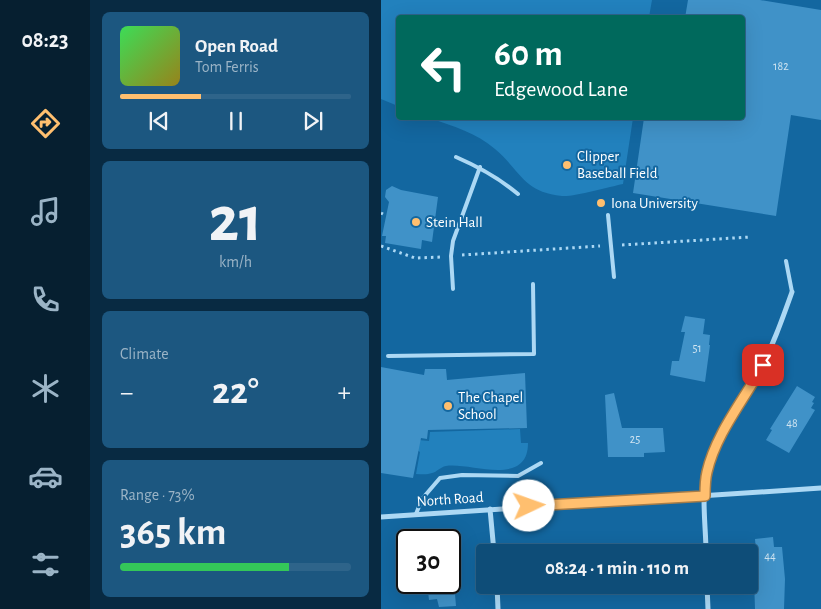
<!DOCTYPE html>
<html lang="en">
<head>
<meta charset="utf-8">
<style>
  body { margin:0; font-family:"Alegreya Sans",sans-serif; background:#1c5780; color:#f1f3f6; height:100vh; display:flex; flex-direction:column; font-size:19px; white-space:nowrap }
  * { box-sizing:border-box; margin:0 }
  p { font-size:16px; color:#9bb4c6 }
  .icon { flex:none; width:28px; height:28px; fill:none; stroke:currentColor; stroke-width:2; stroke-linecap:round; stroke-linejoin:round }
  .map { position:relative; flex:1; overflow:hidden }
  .details { display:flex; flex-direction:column; gap:12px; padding:12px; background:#082a42; width:291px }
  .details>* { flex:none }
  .banner { position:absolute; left:15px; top:15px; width:349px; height:105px; border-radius:5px; box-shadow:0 5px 20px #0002,0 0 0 1px #2e648a; background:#00695c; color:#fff; overflow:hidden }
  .speed { position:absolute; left:15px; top:529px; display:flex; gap:10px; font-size:25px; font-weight:700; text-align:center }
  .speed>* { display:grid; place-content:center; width:65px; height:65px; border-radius:50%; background:#0e4d78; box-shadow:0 5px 20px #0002,0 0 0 1px #2e648a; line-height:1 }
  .speed .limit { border:2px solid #111; border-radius:8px; background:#fff; color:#111 }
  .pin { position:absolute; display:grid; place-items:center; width:42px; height:42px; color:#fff; margin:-21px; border-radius:10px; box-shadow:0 2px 8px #0006 }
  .me { position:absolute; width:55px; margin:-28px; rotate:87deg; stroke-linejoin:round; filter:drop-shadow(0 0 4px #0008) }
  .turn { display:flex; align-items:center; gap:18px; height:105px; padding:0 15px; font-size:22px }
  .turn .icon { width:65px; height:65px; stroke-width:2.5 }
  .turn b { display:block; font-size:35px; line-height:42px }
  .big { font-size:38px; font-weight:700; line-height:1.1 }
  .details .widget { flex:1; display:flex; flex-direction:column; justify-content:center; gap:8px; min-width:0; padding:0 18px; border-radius:8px; background:#1c5780 }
  .details .dial { align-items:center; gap:0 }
  .dial b { font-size:65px; line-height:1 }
  .song { display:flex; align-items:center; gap:15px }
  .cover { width:60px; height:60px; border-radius:8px; background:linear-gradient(135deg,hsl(130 70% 55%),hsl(50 70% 35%)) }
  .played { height:5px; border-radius:2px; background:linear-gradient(90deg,#ffbf6f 35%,#2e648a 35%) }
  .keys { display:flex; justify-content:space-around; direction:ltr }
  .heat { display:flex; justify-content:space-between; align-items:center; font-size:28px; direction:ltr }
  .charge { height:8px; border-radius:4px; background:linear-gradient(90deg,#34c759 73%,#2e648a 0) }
  .trip { position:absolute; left:95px; top:544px; width:282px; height:50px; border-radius:5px; background:#0e4d78; box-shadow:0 5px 20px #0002,0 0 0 1px #2e648a; font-weight:700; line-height:50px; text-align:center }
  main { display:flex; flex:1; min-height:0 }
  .tabs { display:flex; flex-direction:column; width:90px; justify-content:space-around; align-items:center; background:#061f30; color:#9bb4c6 }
  .tabs .icon { width:35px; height:35px }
  .tabs .current { color:#ffbf6f }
  .tabs b { font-size:22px; color:#f1f3f6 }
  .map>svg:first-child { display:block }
</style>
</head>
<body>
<main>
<nav class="tabs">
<b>08:23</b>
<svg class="icon current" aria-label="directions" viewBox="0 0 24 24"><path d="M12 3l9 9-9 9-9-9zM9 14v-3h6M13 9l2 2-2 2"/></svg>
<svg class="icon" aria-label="music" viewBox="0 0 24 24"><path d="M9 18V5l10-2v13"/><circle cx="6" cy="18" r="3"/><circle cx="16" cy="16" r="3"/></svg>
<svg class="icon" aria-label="phone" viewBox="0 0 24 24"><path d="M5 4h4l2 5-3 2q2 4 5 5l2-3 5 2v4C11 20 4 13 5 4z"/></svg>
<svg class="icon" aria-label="climate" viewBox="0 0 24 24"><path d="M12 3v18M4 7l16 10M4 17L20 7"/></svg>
<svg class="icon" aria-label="car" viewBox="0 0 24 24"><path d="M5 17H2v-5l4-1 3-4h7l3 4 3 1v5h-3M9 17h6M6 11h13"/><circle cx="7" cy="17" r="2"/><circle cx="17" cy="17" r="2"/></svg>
<svg class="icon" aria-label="filters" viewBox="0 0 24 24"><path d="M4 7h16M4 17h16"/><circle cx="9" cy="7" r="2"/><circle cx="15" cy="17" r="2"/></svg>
</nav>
<section class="details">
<div class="widget">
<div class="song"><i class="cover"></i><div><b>Open Road</b><p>Tom Ferris</p></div></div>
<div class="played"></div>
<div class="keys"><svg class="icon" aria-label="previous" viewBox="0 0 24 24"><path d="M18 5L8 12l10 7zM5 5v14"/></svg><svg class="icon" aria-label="pause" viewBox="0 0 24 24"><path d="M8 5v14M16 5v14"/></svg><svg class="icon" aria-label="next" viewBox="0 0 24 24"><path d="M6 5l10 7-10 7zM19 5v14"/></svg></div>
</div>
<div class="widget dial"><b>21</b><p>km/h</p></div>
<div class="widget"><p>Climate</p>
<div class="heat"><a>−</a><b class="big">22°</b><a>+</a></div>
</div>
<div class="widget"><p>Range · 73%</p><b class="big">365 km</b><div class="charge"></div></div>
</section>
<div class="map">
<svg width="440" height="609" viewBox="0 0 440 609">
  <rect width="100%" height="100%" fill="#1367a0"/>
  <!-- green -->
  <path fill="#2281bd" d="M 0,0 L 271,0 L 268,17 L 18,18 L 17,106 L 0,99 Z
    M 49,118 L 252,118 L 242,184 C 228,187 193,197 181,196 C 142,192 140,171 114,149 C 96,133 71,126 49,118 Z
    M 139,429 L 140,443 L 147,443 C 147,488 89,462 65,466 C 59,467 56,472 51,473 C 46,475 40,474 35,474 L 39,452 L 36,450 L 37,440 L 48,441 L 49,432 Z"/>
  <!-- building -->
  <path fill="#4092c8" d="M 307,0 L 379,0 L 440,10 L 440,120 L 410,115 L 395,216 L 252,193 L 263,118 L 361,118 L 361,18 L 304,18 Z
    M 11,186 L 20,190 L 57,197 L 51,242 L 41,240 L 40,249 L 4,243 L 5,236 L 1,236 L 8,202 L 4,197 L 5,190 Z
    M 304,316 L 324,319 L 322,334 L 329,335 L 328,345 L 329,345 L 324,382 L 289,375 L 291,361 L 298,361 L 304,332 L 300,332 Z
    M 0,367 L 43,375 L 44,369 L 65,369 L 66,380 L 144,373 L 146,428 L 47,430 L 46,439 L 40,438 L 32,478 L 0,473 Z
    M 416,386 L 434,397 L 431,402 L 433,403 L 430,408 L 434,410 L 408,453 L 385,440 L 391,430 L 389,429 Z
    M 233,393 L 241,428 L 282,428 L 284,452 L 263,453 L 263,457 L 227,457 L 224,395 Z
    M 392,537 L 393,547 L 401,547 L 404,579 L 403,609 L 374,609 L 373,579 L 369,580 L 369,561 L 371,561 L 371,551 L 375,551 L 374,539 Z
    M 46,582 L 73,582 L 75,606 L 58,607 L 56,599 L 48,600 Z"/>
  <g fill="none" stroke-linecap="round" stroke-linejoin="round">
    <!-- path -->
    <path stroke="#acd8f4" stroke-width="3" stroke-dasharray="2.5 4" stroke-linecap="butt" d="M 0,213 L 2,214
      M 241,245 L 369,237
      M 0,246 L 34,258 L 60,257
      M 81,255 L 219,246"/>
    <!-- lane -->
    <path stroke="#acd8f4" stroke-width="4" d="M 75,157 C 98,167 118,178 137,194
      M 227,215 L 233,277
      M 405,261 L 411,292
      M 72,289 L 70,256 L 72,241 L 99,167
      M 7,356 L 153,354 L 152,284
      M 35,514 L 41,499 L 59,478 L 81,475 L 137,476 L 160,463"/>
    <!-- street -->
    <path stroke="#acd8f4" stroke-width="5" d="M 109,509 L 113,552
      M 0,517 L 440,488
      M 325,552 C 325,528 320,496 326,472 C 335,436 360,406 377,374 C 391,348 401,320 411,292
      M 116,585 L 117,609
      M 326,585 L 327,609"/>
  </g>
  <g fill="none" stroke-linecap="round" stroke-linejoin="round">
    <defs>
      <path id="route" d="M 148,506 L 324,496 C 324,488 324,480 326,472 C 335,433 363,400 382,365"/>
    </defs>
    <!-- route casing -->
    <use href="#route" stroke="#a67c48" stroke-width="12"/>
    <!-- route -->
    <use href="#route" stroke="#ffbf6f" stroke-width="9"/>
  </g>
  <!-- markers -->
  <g fill="#ffbf6f" stroke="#1367a0" stroke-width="2">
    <circle cx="186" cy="165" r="5"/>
    <circle cx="220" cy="203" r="5"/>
    <circle cx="35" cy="222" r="5"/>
    <circle cx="67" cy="406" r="5"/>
  </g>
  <g text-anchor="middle" stroke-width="4" stroke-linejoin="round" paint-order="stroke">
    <!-- number labels -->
    <g font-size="12" fill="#cfe4f1">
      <text x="400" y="70">182</text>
      <text x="316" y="352">51</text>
      <text x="411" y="427">48</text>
      <text x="254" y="443">25</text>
      <text x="389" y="560">44</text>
    </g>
    <!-- poi labels -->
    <g font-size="15" fill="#fff" stroke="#1367a0" text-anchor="start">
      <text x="196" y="161">Clipper<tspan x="196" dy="17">Baseball Field</tspan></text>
      <text x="230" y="208">Iona University</text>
      <text x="45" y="227">Stein Hall</text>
      <text x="77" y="402">The Chapel<tspan x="77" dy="17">School</tspan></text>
    </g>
    <!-- street labels -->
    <g font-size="15" fill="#fff" stroke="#1367a0">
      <text transform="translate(69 499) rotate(-4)" y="5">North Road</text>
    </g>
  </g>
</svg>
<div class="speed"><div class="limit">30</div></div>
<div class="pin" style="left:382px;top:365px;background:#d93025"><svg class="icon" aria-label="arrive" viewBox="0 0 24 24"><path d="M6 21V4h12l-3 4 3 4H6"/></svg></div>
<svg class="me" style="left:148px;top:506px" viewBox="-20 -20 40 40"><circle r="19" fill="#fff"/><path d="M0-13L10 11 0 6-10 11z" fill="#ffbf6f"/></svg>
<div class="trip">08:24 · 1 min · 110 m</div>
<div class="banner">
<div class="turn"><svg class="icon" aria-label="left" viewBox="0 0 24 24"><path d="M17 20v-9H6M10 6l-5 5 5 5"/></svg><div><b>60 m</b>Edgewood Lane</div></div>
</div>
</div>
</main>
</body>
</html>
